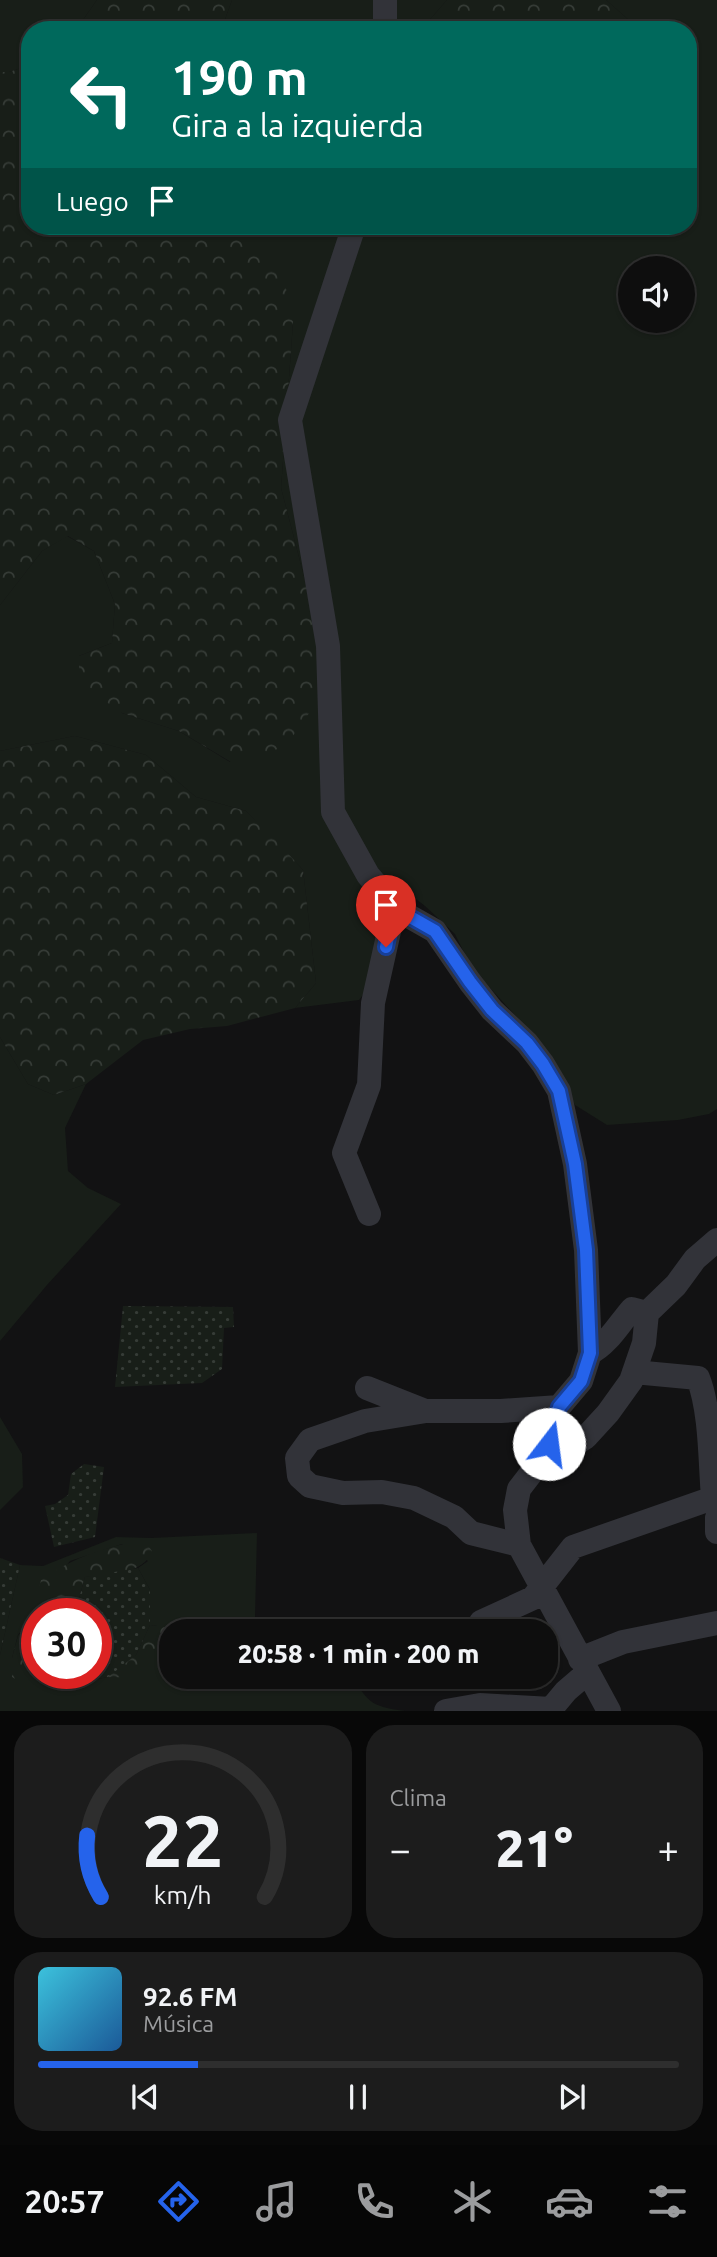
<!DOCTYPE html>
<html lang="es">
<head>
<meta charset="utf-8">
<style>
  body { margin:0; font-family:Ubuntu,sans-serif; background:#1c1c1c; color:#f1f3f6; height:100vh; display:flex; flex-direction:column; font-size:26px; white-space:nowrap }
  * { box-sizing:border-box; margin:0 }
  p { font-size:23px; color:#9b9c9e }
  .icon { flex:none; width:38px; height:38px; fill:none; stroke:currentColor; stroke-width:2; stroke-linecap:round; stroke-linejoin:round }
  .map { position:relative; height:1711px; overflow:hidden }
  .details { display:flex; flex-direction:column; gap:14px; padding:14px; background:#080808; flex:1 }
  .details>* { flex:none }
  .hud { position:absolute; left:21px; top:21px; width:676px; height:214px; border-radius:28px; box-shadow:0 2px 5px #0004,0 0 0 2px #2e2e2e; background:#00695c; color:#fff; overflow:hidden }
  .fabs { position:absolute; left:618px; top:256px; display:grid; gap:14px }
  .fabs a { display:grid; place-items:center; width:77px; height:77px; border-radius:50%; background:#0e0e0e; box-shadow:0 2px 5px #0004,0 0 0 2px #2e2e2e; font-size:35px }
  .speed { position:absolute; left:21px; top:1598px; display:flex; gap:14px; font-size:35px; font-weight:700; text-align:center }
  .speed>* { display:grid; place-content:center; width:91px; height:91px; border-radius:50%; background:#0e0e0e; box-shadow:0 2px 5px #0004,0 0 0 2px #2e2e2e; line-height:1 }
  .speed .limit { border:10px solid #d22; background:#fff; color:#111 }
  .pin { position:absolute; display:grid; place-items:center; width:60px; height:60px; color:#fff; margin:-72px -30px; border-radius:50% 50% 50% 0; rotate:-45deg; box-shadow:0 0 7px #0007 }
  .pin .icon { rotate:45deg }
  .me { position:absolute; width:77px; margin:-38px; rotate:15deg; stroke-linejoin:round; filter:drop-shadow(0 0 5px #0008) }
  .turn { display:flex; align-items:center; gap:24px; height:147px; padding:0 35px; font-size:32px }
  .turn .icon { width:91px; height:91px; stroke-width:2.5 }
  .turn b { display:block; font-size:49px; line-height:60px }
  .then { display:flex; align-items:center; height:66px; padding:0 35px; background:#0003; gap:14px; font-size:26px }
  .big { font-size:52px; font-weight:800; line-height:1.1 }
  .details .tile { flex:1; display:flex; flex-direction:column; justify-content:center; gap:10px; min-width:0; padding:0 24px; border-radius:28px; background:#1c1c1c }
  .details .dial { align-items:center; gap:0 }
  .dial svg { height:182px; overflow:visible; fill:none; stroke:#2e2e2e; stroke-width:7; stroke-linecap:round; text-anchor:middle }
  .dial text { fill:#f1f3f6; stroke:none }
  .song { display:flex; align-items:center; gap:21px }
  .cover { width:84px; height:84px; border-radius:10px; background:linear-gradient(135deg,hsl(190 70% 55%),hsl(210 70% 35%)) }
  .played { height:7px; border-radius:4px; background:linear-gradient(90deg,#2563eb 25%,#2e2e2e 25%) }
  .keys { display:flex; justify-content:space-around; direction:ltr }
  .heat { display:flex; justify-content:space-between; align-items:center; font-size:38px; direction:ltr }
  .details .tiles { flex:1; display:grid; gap:14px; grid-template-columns:1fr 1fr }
  .tile:last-child { grid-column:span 2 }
  .trip { position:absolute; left:159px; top:1619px; width:399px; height:70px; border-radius:28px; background:#0e0e0e; box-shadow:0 2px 5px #0004,0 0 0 2px #2e2e2e; font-weight:800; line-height:70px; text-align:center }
  .tabs { display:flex; height:112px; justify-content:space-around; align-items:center; background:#060606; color:#9b9c9e }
  .tabs .icon { width:49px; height:49px }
  .tabs .current { color:#2563eb }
  .tabs b { font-size:32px; color:#f1f3f6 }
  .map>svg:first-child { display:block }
</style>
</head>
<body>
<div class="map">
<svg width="717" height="1711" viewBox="0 0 717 1711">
  <defs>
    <pattern id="forest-crowns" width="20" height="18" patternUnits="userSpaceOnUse" patternTransform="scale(1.75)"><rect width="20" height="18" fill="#181e18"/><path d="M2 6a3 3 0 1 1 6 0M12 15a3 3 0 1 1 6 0" fill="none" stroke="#363c37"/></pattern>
    <pattern id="garden-dots" width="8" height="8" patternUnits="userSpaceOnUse" patternTransform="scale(1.75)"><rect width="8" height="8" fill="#181e18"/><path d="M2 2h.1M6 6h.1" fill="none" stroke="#363c37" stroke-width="1.8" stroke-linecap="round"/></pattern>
  </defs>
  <rect width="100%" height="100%" fill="#121213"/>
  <!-- grass -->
  <path fill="#181e18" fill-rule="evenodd" d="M 0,0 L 97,0 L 76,30 L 30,30 L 30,65 L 9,72 L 0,72 Z
    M 232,0 L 447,0 L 421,30 L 221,30 Z
    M 606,0 L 717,0 L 717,1109 L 709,1114 L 678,1120 L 607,1125 L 575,1105 L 535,1037 L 471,967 L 455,934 L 425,906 L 394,882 L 369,987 L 359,1000 L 295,1008 L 316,983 L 303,870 L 246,811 L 196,797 L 146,755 L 75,736 L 0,751 L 0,605 L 42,551 L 67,536 L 94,551 L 115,604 L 112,643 L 79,656 L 122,713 L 179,731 L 230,762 L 317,627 L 281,488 L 293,322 L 172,226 L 120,230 L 118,226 L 688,226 L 688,30 L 640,30 ZM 630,268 L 682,268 L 682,320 L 630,320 Z
    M 0,1037 L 28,1084 L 54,1095 L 86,1084 L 65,1128 L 68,1171 L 88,1188 L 121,1204 L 47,1285 L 0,1341 Z
    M 0,1417 L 22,1454 L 23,1487 L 0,1510 Z
    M 257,1533 L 255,1617 L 250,1631 L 172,1631 L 172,1676 L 354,1677 C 367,1704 375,1707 405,1711 L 0,1711 L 0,1655 L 20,1565 L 43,1566 L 116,1537 L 151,1538 ZM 122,1544 L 148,1561 L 138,1568 L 150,1590 L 150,1625 L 157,1626 L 148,1661 L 108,1677 L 81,1682 L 75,1673 L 61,1673 L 49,1683 L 12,1658 L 18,1635 L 33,1615 L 38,1600 L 70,1561 Z"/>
  <!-- forest -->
  <path fill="url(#forest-crowns)" d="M 97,0 L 232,0 L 221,30 L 76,30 Z
    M 447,0 L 606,0 L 640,30 L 421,30 Z
    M 30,65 L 30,226 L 118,226 L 121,230 L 172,226 L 248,236 L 284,279 L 293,322 L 281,488 L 317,627 L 312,709 L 285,747 L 231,762 L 179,731 L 122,713 L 79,683 L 79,656 L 112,643 L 115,604 L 94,551 L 68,536 L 42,551 L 0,605 L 0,72 L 9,72 Z
    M 75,736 L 146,755 L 196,797 L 246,811 L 273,837 L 303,870 L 316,983 L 295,1008 L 227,1026 L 190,1029 L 143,1040 L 86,1084 L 54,1095 L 28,1084 L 0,1037 L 0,751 Z
    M 132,1542 L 147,1544 L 152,1551 C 144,1575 107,1574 85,1577 L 75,1613 L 37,1614 L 37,1673 L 61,1673 L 49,1683 L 28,1687 L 12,1677 L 12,1658 L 18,1636 L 33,1615 L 41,1580 C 74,1558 94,1551 132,1542 Z
    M 150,1625 L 166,1627 L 170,1635 C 161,1670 144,1679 108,1677 L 109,1670 L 136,1655 Z"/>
  <!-- garden -->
  <path fill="url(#garden-dots)" d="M 123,1306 L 233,1307 L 234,1327 L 224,1328 L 222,1369 L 202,1383 L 115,1387 Z
    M 84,1464 L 104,1467 L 95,1537 L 54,1547 L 45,1506 L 55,1504 L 68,1495 L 71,1474 Z
    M 0,1558 L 20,1565 L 0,1655 Z
    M 138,1568 L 150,1590 L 150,1625 L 136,1655 L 108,1677 L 81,1682 L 75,1673 L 96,1673 L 96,1614 L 75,1613 L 85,1577 Z"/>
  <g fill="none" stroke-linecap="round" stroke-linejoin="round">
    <!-- minor -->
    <path stroke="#323339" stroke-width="24" d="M 385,0 L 385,30
      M 354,226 L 290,420 L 328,646 L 333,812 L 368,875 L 398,910 L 435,931 L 470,982 L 492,1010 L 527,1043 L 543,1064 L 559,1091 L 575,1164 L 586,1250 L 590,1353 L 581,1381 L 559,1407 L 549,1444 L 536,1467 L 519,1489 L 515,1510 L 519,1545 L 609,1711
      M 369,1214 L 344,1153 L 369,1085 L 373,1003 L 390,927 L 398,910
      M 590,1353 C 608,1344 619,1324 632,1309 L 647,1313
      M 367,1388 L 425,1411
      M 542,1455 L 567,1449 L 586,1437 L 608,1413 L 631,1381 L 644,1343 L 647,1313 L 676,1285 L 695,1259 L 717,1240
      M 717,1518 L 717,1532
      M 519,1545 L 471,1533 L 454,1517 L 414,1498 L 382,1492 L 343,1493 L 310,1486 L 299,1476 L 297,1458 L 310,1440 L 365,1421 L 426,1411 L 501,1411 L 559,1407
      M 482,1631 L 481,1622 L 533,1598 L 573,1547 L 713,1498 C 710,1462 711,1411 698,1378 L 634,1372
      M 580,1659 L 623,1642 L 717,1623
      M 446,1711 L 480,1705 L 551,1709 L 566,1691 L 587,1673"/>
  </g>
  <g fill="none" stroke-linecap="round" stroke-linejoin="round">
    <defs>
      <path id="route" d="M 386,947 L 390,927 L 398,910 L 435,931 L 470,982 L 492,1010 L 527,1043 L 543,1064 L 559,1091 L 575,1164 L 586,1250 L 590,1353 L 581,1381 L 559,1407 L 549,1444"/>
    </defs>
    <!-- route casing -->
    <use href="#route" stroke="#184099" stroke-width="18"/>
    <!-- route -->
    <use href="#route" stroke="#2563eb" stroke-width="12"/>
  </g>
</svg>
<div class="fabs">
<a><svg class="icon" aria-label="sound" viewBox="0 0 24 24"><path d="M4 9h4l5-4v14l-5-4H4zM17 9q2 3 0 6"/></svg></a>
</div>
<div class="speed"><div class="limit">30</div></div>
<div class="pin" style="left:386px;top:947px;background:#d93025"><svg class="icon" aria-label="arrive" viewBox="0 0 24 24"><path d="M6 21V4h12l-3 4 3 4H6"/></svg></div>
<svg class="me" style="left:549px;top:1444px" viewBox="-20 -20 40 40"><circle r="19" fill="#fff"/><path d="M0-13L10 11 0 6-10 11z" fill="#2563eb"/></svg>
<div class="trip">20:58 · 1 min · 200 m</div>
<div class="hud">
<div class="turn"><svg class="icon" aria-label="left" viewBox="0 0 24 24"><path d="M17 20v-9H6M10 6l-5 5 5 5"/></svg><div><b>190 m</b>Gira a la izquierda</div></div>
<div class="then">Luego<svg class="icon" aria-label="arrive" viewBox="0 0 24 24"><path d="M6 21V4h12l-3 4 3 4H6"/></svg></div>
</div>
</div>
<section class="details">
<div class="tiles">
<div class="tile dial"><svg viewBox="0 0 100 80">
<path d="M14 69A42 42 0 1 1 86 69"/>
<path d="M14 69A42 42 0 0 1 8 42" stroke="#2563eb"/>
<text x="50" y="56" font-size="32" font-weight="700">22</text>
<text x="50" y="72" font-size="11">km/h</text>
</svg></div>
<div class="tile"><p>Clima</p>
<div class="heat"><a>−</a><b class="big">21°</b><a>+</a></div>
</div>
<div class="tile">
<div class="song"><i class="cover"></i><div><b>92.6 FM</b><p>Música</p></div></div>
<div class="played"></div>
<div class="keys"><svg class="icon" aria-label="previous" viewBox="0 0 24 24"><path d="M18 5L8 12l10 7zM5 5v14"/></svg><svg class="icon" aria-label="pause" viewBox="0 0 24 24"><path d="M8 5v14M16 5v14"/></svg><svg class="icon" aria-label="next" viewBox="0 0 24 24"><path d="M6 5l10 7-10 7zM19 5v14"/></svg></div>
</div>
</div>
</section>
<nav class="tabs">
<b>20:57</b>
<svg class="icon current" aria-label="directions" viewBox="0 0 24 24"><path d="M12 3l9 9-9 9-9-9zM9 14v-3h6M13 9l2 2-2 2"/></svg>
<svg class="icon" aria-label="music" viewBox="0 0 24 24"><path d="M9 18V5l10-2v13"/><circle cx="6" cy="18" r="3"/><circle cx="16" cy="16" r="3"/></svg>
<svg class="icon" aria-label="phone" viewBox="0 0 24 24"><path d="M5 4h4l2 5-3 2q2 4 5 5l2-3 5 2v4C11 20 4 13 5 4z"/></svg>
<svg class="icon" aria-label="climate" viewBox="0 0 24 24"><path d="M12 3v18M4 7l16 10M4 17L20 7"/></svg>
<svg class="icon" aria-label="car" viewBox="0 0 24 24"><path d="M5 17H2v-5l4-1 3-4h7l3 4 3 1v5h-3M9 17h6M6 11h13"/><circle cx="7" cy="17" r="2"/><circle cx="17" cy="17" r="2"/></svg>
<svg class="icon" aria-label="filters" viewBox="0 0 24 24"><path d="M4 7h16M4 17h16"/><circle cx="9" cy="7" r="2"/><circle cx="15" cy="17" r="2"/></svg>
</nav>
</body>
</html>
